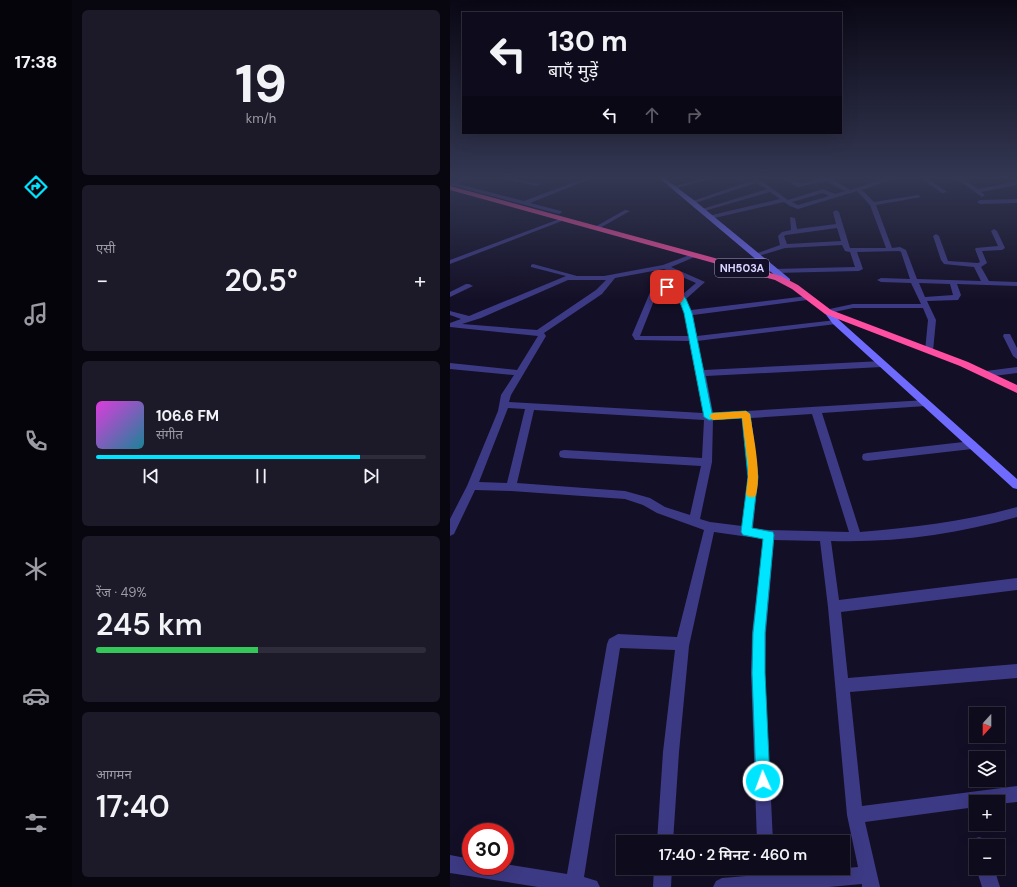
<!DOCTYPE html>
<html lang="hi">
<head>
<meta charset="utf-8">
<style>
  body { margin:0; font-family:"DM Sans","Noto Sans Devanagari",sans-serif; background:#1c1929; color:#f1f3f6; height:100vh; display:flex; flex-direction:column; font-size:15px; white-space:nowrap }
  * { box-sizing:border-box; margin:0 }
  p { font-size:13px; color:#9b9ba3 }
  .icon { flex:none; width:22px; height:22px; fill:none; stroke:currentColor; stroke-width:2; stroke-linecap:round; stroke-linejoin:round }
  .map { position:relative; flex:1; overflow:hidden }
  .sheet { display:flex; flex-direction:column; gap:10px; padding:10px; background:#08060f; width:378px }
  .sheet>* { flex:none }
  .hud { position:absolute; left:12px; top:12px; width:380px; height:122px; border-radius:0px; box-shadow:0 4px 16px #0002,0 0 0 1px #2e2b3b; background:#0e0b1c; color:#f1f3f6; overflow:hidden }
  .needle { width:26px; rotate:201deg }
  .controls { position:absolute; left:519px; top:707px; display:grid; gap:8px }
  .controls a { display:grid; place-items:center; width:36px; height:36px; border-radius:0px; background:#0e0b1c; box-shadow:0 4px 16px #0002,0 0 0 1px #2e2b3b; font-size:20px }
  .speed { position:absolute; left:12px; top:823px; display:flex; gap:8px; font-size:20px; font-weight:700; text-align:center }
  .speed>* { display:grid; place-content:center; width:52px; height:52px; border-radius:50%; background:#0e0b1c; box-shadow:0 4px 16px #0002,0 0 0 1px #2e2b3b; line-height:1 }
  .speed .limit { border:6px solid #d22; background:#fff; color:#111 }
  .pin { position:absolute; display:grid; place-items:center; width:34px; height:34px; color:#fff; margin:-17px; border-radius:8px; box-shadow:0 2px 6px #0006 }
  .me { position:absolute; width:44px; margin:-22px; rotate:358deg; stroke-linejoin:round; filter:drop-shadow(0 0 3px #0008) }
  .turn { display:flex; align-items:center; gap:14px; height:84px; padding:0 20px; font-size:18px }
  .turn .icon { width:52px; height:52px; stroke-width:2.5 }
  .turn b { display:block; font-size:28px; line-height:34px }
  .lanes { display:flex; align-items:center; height:38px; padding:0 20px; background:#0003; justify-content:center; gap:20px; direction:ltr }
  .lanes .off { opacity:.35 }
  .big { font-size:30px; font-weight:600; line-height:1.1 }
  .sheet .card { flex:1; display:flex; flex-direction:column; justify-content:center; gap:6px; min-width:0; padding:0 14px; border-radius:6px; background:#1c1929 }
  .sheet .dial { align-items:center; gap:0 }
  .dial b { font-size:52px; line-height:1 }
  .song { display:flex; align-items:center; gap:12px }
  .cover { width:48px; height:48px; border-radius:6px; background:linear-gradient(135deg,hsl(300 70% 55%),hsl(190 70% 35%)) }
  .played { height:4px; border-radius:2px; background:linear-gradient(90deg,#00e5ff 80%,#2e2b3b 80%) }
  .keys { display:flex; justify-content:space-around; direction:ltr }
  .heat { display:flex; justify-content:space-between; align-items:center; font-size:22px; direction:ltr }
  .charge { height:6px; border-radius:3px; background:linear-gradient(90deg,#34c759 49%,#2e2b3b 0) }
  .trip { position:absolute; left:166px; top:835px; width:234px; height:40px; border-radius:0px; background:#0e0b1c; box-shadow:0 4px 16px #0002,0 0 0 1px #2e2b3b; font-weight:600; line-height:40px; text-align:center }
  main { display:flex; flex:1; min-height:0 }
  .menu { display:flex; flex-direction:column; width:72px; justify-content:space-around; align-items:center; background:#06040b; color:#9b9ba3 }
  .menu .icon { width:28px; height:28px }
  .menu .on { color:#00e5ff }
  .menu b { font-size:18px; color:#f1f3f6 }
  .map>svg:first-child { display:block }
</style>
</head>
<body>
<main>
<nav class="menu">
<b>17:38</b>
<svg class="icon on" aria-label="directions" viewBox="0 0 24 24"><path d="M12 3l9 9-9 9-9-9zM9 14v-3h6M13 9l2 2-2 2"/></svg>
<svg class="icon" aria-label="music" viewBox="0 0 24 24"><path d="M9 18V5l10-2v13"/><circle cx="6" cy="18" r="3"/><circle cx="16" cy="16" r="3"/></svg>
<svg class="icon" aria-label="phone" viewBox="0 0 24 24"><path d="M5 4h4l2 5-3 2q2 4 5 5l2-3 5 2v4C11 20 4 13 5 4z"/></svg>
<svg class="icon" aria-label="climate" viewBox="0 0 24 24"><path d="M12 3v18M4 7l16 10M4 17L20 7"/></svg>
<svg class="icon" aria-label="car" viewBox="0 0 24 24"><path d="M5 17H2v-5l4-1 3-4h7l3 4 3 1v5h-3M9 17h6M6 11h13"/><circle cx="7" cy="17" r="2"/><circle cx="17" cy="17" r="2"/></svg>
<svg class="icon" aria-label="filters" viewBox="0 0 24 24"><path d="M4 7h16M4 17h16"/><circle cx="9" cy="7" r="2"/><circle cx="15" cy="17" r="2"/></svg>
</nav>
<section class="sheet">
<div class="card dial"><b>19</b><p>km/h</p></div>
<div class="card"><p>एसी</p>
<div class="heat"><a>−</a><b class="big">20.5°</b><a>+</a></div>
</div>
<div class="card">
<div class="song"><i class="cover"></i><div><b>106.6 FM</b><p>संगीत</p></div></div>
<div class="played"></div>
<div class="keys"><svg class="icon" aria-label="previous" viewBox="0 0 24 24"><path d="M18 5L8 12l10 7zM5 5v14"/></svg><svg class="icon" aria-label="pause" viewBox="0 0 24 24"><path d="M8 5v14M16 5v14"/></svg><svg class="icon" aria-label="next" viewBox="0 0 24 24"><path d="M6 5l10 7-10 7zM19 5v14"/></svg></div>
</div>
<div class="card"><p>रेंज · 49%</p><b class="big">245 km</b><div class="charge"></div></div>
<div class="card"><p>आगमन</p><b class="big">17:40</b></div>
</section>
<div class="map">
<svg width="567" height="887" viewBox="0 0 567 887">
  <rect width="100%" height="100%" fill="#130f26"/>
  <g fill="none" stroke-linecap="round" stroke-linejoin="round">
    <!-- street -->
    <path fill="#3d3a85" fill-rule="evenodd" d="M 14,177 L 20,177 L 8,184 L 74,201 L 138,177 L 145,177 L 80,203 L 111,211 L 112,212 L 109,214 L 4,186 L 0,186 L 0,181 L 3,182 Z
      M 43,177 L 53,177 L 90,184 L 87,186 Z
      M 261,177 L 269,177 L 223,189 L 220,187 Z
      M 331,177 C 339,176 344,183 352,183 L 372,178 L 372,177 L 387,177 L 387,178 L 382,179 L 400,190 L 440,177 L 446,177 L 446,178 L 412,190 L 424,202 L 468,195 L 471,197 L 426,205 L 442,248 L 450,247 L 456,250 L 467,279 L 531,281 L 524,267 L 494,264 L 491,260 L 483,236 L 486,234 L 489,236 L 498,261 L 528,263 L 530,262 L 525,249 L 526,248 L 548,246 L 541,231 L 544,229 L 547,231 L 555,248 L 552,250 L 532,251 L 537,263 L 531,267 L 539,281 L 567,282 L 567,286 L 507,284 L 511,295 L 508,300 L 477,301 L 486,320 L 483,351 L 479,354 L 475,351 L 478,320 L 473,308 L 403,308 L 375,314 L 375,310 L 403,304 L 471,304 L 461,283 L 431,282 L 427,280 L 431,278 L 460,279 L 451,252 L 449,251 L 407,252 L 413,269 L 409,271 L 324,273 L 320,271 L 324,269 L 405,267 L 400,252 L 395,251 L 392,245 L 335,248 L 305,257 L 302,255 L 330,245 L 328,236 L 332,232 L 341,230 L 340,217 L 345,218 L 347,229 L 386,224 L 383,212 L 386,210 L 389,212 L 400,248 L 436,248 L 420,205 L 407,191 L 348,209 L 340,206 L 334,202 L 260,219 L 257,217 L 258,216 L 330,199 L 320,192 L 254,211 L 249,210 L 317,189 L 306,183 L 245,203 L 240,202 L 306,179 L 312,181 L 338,200 L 373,189 L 385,194 L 395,191 L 376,181 L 348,187 ZM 373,193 L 379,196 L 348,205 L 342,202 ZM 387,228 L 391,241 L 337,244 L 334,236 L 336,235 ZM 469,283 L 500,284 L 503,295 L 475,297 Z
      M 469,177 L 475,177 L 497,192 L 492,193 Z
      M 504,177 L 510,177 L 528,189 L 567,181 L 567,185 L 531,192 L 535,195 L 532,197 Z
      M 567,199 L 567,203 L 530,204 L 527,202 L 530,200 Z
      M 175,210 L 180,211 L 148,229 L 143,228 Z
      M 112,218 L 117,219 L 0,264 L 0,260 Z
      M 245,253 L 248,255 L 247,256 L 221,267 L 255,282 L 236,299 L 241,310 L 357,296 L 361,298 L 357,300 L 243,315 L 247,336 L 386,320 L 390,322 L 386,324 L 247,341 L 254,370 L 432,361 L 436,364 L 432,367 L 256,376 L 263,413 L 476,400 L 481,403 L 476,406 L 372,413 L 410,532 C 465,527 513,522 567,507 L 567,517 C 507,534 444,543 381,541 L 389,600 L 567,578 L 567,590 L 391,612 L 398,678 L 567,664 L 567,678 L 400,692 L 412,806 L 567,786 L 567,802 L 548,804 L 548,802 L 526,802 L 526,807 L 415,822 L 430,887 L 412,887 L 412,884 L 379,887 L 263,887 L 266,881 L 272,878 L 308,875 L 307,868 L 325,868 L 325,874 L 408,867 L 397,815 L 378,607 L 370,541 L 324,540 L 316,633 L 315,673 L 323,842 L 307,842 L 301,673 L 302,633 L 313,539 L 264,532 L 239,646 L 229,752 L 223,842 L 207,842 L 213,752 L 225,650 L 170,648 L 134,877 L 147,881 L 150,887 L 88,887 L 0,873 L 0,855 L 21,859 L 21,866 L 55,866 L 55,864 L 117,874 L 157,644 L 159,639 L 168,634 L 227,637 L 254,530 L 207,513 L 193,505 L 175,499 L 61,491 L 25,490 L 4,534 L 0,536 L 0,519 L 17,486 L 48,411 L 51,395 L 64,375 L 0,369 L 0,363 L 67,370 L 88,336 L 0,327 L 0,323 L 11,319 L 0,315 L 0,311 L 19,316 L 116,276 L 81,267 L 81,265 L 83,264 L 127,276 L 154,276 L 213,265 ZM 214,269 L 246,283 L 233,294 C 225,282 212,283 201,290 L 182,335 L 185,340 L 188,340 L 239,341 L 253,413 L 59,402 L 61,395 L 96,336 L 94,333 L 152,294 L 165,278 ZM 118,280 L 156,280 L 146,290 L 87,330 L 12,324 L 31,318 ZM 220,289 C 234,299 236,321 239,336 L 190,336 L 207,293 L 213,290 ZM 58,408 L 75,409 L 57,483 L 29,482 ZM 84,410 L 254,420 L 252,458 L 114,450 L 110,451 L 109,454 L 110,457 L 114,458 L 251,466 L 240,515 L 215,507 L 200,498 L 175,491 L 67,483 ZM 362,414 L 399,532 L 319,530 L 303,528 L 308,477 L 301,418 ZM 292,418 L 298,477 L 292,526 L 260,522 L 250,519 L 262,462 L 263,420 Z
      M 16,284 L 19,284 L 23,286 L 0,297 L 0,292 Z
      M 554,334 L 560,334 L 567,348 L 567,359 L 563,356 L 553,336 Z
      M 567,367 L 567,373 L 536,377 L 532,374 L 536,371 Z
      M 522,441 L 526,442 L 527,445 L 526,448 L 522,449 L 417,461 L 413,460 L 412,457 L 413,454 L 417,453 Z
      M 529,837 L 535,839 L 537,846 L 526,846 L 526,853 L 523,852 L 521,845 L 523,839 Z
      M 204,868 L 222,868 L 221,887 L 203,887 Z
      M 526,868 L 544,868 L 550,887 L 532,887 Z"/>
    <!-- secondary -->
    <path fill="#6f6bff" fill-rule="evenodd" d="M 208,177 L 213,177 L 245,201 L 340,279 L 340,283 L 334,283 Z
      M 375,310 L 381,310 L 389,320 L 567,479 L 567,489 L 563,488 L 383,324 L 374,312 Z"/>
    <!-- highway -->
    <path fill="#ff4fa3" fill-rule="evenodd" d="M 0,186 L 331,276 L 348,285 L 381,310 L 518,362 L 567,385 L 567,393 L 510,366 L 375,314 L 342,289 L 325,280 L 0,190 Z"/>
  </g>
  <!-- sky -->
  <linearGradient id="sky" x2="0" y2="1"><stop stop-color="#0a0815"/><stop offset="0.59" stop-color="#333752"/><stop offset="1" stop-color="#333752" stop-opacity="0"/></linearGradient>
  <rect width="567" height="301" fill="url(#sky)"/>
  <!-- route -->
  <path fill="#00e5ff" stroke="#0095a6" d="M 215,285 L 227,287 L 236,299 L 242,313 L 262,413 L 296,411 L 300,414 L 308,477 L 302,528 L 323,532 L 324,535 L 315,633 L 315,673 L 320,781 L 318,786 L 313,788 L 308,786 L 306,781 L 302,673 L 303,633 L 313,539 L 293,535 L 291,532 L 298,477 L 292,418 L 259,420 L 254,417 L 234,313 C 230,302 227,292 215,288 Z"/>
  <!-- slow -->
  <path fill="#f59e0b" d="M 296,411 L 300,414 C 303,434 313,480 305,497 L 298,497 L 296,494 L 298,477 L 298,465 L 292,418 L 263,420 L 259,416 L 263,413 Z"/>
  <g text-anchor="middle" stroke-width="4" stroke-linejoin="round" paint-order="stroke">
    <!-- shield labels -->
    <rect fill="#130f26" stroke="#9e99be" stroke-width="1" x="265" y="259" width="54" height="18" rx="3"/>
    <g font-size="11" font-weight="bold" fill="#d9d4ff">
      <text x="292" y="272">NH503A</text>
    </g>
  </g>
</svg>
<div class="controls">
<a><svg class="needle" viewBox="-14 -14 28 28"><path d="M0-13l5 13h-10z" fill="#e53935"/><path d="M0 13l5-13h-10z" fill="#9b9ba3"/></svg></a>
<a><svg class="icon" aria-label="layers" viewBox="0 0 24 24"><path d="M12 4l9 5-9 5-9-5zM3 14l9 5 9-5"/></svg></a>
<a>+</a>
<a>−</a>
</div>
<div class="speed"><div class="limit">30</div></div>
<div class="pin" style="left:217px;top:287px;background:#d93025"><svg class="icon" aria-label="arrive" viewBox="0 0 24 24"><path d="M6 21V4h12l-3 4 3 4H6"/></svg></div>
<svg class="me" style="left:313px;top:781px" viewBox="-20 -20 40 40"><circle r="17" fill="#00e5ff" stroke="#fff" stroke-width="3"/><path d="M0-11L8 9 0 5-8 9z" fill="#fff"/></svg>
<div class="trip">17:40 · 2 मिनट · 460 m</div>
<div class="hud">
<div class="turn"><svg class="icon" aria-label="left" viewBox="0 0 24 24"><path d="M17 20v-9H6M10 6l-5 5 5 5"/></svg><div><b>130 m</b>बाएँ मुड़ें</div></div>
<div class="lanes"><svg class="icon" aria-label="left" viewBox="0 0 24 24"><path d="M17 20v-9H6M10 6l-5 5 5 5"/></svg><svg class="icon off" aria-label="ahead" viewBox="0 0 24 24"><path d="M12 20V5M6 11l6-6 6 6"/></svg><svg class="icon off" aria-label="right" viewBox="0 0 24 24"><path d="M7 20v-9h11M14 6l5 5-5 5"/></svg></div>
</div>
</div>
</main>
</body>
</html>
